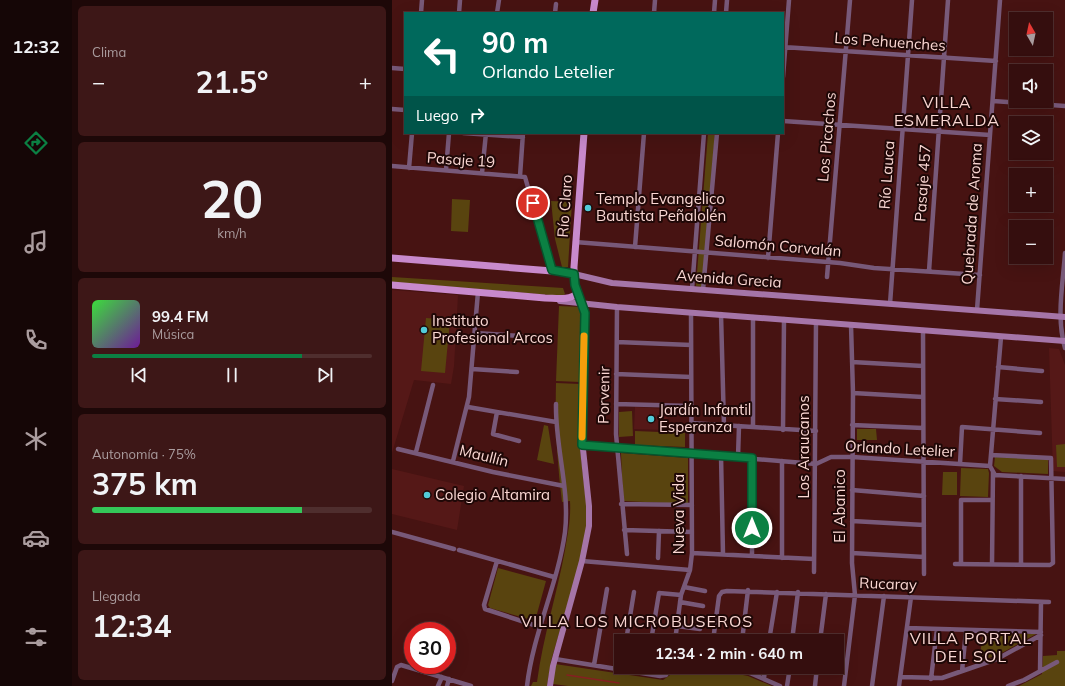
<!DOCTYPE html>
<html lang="es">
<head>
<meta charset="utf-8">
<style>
  body { margin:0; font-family:Mulish,sans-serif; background:#3d1717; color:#f1f3f6; height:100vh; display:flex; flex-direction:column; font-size:15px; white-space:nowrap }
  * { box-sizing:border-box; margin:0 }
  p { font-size:13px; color:#aa9c9e }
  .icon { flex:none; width:22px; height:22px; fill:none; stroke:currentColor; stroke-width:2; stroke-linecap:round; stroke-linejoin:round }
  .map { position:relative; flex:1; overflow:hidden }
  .side { display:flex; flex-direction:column; gap:6px; padding:6px; background:#1d0808; width:320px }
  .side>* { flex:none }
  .guide { position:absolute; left:12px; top:12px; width:380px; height:122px; border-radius:0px; box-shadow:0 4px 16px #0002,0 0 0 1px #4f2e2e; background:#00695c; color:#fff; overflow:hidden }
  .needle { width:26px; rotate:351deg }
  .fabs { position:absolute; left:617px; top:12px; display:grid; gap:8px }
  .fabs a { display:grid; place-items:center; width:44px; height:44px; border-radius:0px; background:#350e0e; box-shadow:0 4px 16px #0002,0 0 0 1px #4f2e2e; font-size:20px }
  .speed { position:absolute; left:12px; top:622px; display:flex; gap:8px; font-size:20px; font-weight:700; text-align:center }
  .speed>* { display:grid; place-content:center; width:52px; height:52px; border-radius:50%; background:#350e0e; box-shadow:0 4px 16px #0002,0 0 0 1px #4f2e2e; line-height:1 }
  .speed .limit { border:6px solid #d22; background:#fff; color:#111 }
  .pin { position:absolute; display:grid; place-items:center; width:34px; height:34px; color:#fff; margin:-17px; border:2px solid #fff; border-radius:50%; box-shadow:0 1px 4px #0007 }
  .me { position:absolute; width:44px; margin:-22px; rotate:0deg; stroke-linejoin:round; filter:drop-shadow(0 0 3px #0008) }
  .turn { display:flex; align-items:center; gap:14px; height:84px; padding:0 12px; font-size:18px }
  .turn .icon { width:52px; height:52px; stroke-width:2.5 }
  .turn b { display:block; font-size:28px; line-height:34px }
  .then { display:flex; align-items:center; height:38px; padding:0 12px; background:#0003; gap:8px; font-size:15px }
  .big { font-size:30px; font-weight:700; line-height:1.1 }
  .side .card { flex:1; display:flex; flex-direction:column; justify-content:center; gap:6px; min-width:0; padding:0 14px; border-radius:6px; background:#3d1717 }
  .side .dial { align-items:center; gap:0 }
  .dial b { font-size:52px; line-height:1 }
  .song { display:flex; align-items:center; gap:12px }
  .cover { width:48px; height:48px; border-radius:6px; background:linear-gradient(135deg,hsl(120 70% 55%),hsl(280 70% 35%)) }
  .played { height:4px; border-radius:2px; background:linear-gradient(90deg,#0b8043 75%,#4f2e2e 75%) }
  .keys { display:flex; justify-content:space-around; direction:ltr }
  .heat { display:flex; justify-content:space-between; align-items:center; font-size:22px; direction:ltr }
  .charge { height:6px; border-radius:3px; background:linear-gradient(90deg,#34c759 75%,#4f2e2e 0) }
  .trip { position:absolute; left:222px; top:634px; width:230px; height:40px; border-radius:0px; background:#350e0e; box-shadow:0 4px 16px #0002,0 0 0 1px #4f2e2e; font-weight:700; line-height:40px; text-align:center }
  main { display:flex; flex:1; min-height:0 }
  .dock { display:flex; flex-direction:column; width:72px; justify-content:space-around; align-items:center; background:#150606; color:#aa9c9e }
  .dock .icon { width:28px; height:28px }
  .dock .selected { color:#0b8043 }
  .dock b { font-size:18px; color:#f1f3f6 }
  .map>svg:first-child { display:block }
</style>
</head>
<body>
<main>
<nav class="dock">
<b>12:32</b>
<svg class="icon selected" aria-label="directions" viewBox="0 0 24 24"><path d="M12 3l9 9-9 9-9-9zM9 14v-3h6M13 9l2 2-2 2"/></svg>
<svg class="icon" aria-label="music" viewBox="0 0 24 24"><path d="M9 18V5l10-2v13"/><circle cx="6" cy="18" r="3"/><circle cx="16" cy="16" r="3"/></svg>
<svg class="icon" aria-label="phone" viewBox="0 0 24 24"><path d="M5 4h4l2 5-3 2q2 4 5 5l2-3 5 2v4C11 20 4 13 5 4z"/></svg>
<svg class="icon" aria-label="climate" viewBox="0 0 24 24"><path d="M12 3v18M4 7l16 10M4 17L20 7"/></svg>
<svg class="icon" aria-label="car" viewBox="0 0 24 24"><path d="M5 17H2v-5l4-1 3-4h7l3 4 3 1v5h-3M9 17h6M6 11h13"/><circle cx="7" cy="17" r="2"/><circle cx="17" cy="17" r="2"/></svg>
<svg class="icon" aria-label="filters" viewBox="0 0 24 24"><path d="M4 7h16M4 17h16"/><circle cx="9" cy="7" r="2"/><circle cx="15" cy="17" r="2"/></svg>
</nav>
<section class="side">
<div class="card"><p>Clima</p>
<div class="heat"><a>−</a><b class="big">21.5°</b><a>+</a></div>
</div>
<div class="card dial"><b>20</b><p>km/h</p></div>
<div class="card">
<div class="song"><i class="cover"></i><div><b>99.4 FM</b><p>Música</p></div></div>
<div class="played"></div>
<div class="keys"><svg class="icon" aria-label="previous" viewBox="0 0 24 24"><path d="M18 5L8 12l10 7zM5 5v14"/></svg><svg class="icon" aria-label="pause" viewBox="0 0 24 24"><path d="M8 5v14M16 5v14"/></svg><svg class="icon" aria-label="next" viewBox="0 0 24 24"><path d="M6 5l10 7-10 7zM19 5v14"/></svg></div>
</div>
<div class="card"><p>Autonomía · 75%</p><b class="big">375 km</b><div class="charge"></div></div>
<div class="card"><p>Llegada</p><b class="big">12:34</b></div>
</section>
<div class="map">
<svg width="673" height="686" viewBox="0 0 673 686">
  <rect width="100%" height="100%" fill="#471312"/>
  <!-- built -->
  <path fill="#551817" d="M 0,290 L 66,295 L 62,366 L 59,384 L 22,380 L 0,453 Z
    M 657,348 L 667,349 L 673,365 L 673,472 L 661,471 Z
    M 243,407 L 276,409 L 275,430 L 242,429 Z
    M 0,469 L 72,486 L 65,530 L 0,514 Z"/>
  <!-- green -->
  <path fill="#59440f" d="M 316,133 L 323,133 L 311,287 L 304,286 Z
    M 60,199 L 78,200 L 76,232 L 59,231 Z
    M 159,201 L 180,202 L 176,267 L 170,267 L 163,239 Z
    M 0,277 L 171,288 L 173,294 L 170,296 L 0,282 Z
    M 167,306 L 190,307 L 188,382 L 164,381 Z
    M 34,318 L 58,320 L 53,373 L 29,371 Z
    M 164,383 L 188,384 L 186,430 L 195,511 L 195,537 L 159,661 L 155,686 L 139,686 L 141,682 L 145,682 C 151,637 165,594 173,550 C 176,533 179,518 178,501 L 170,502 C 165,462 163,423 164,383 Z
    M 240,411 L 241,436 L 227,437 L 227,412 Z
    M 152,425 L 156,426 L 162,464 L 145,460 Z
    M 465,429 L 484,429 L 485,440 L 465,440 Z
    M 243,431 L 293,433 L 293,447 L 243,445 Z
    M 673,444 L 673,467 L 665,467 L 664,445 Z
    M 229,453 L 296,458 L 296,504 L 231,501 Z
    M 603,457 L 656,459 L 656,474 L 610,472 L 602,466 Z
    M 569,468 L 596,469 L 597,473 L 596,497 L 568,496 Z
    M 551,472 L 565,472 L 565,495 L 550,495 Z
    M 106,568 L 154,581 L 143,621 L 98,608 L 96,605 Z
    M 591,634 L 644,634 L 606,655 L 587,661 Z
    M 665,651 L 673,651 L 673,686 L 627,686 L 650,674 L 651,656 L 665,655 Z
    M 163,664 L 271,680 L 285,670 L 313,675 L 316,668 L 356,676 L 380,686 L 176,686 L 161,684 Z"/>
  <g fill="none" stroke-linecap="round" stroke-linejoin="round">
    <!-- stream -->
    <path stroke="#862022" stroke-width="1.5" d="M 175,675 L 227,683"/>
    <!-- street -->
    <path stroke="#785979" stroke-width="4.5" d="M 29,13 L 30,0
      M 67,13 L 68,0
      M 105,13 L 107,0
      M 163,13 L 164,4
      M 262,13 L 263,0
      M 322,13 L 323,0
      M 334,13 L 335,0
      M 391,47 L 604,61
      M 0,68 L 13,69
      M 391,77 L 397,0
      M 601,101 L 673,106
      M 0,109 L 13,110
      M 391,121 L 598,135
      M 71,133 L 131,137
      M 0,166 L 133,177 L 160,271
      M 17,168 L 20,133
      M 54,170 L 57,133
      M 90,173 L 94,133
      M 128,176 L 131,133
      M 183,242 L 448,263 L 482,268 L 588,275
      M 243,247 L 252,133
      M 673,253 C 671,284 664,317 673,348
      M 376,258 L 386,133
      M 537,271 L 556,0
      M 435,277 L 458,0
      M 300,289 L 312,133
      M 311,290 L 325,133
      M 498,304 L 520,0
      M 225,307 L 224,434 L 235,554
      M 585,310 L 608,0
      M 329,314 L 332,426
      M 531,330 L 532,574
      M 83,333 L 129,336
      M 225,342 L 299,345
      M 460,362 L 531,366
      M 606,367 L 650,371
      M 80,369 L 125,372
      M 224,374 L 299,377
      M 461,393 L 531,397
      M 603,399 L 649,402
      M 224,404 L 299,406
      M 76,407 L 164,422
      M 105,412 L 101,434 L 127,441
      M 299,423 L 424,431
      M 460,425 L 531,428
      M 361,427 L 361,317
      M 391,430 L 392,319
      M 190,445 L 424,464 L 439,457 L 460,457 L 598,466 L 603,475 L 673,479
      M 6,449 L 101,472 L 172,486
      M 24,452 L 41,385
      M 329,455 L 331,554
      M 346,457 L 347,426
      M 61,461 L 77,397 L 86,292
      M 568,464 L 570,427 L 648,433
      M 598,466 L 609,337
      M 460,490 L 532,496
      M 229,504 L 300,505
      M 460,521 L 532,525
      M 232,530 L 300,532
      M 0,532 L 62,549
      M 67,550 L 162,577
      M 300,553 L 422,559
      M 460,553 L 532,557
      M 360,555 L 360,458
      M 266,558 L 267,531
      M 390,558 L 390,461
      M 105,561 L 92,605 L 93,609 L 148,627
      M 190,561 L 298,570
      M 563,564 L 658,565 L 661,563 L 659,458 L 599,455
      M 569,564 L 569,500 L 600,500
      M 600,564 L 601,472
      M 629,565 L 629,476
      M 422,572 L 424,322
      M 292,587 L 313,591
      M 288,602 L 311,606
      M 285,626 L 308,629
      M 515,628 L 649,632
      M 234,641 L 242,592
      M 259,641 L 267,593 L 289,595
      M 283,641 L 289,595 L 298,570 L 300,553 L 299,313
      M 321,641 L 327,596 L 330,592 L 335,591 L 657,602
      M 350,641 L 356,590
      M 377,641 L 385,592
      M 400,641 L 406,592
      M 428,641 L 434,594
      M 163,659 L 268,676 L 274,675 L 278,667
      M 202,665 L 215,589
      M 332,667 L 358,673 L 388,686
      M 570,671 L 574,631
      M 648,671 L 649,602
      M 509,677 L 550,678 L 605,659 L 649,635
      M 372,679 L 373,667
      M 539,679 L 545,629
      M 0,681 L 5,667 L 9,665 L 79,686
      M 46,686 L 50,677
      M 55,686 L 57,679
      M 135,686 C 141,633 166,584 173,532 C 178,489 163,446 164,404
      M 395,686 L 398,667
      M 423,686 L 425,667
      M 452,686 L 463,595 L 460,563 L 461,393 L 459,325
      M 480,686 L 492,596
      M 507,686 L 519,597
      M 616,686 L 632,680 L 665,662"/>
    <!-- secondary -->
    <path stroke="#a575a8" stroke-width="6" d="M 182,274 L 220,283 L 673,317
      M 168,301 L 225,307 L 673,341
      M 158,686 L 161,666 L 190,561 L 197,526 L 197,506 L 189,430 L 193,313 L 186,293"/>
    <!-- primary -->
    <path stroke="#c88acc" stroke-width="7" d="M 201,13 L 203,0
      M 0,258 L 160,271 L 182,274
      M 0,285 L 153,298 C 164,298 177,301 186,293 L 182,283 L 182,267 L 192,133"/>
  </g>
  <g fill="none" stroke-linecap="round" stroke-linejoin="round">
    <defs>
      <path id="route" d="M 141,203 L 160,270 L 182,274 L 183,285 L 193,313 L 190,445 L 360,458 L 360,528"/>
    </defs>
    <!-- route casing -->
    <use href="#route" stroke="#07532c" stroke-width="10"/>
    <!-- route -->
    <use href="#route" stroke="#0b8043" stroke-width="7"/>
    <!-- slow -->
    <path stroke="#f59e0b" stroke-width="7" d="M 190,437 L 192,336"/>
  </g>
  <!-- markers -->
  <g fill="#52cbd8" stroke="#1f0807" stroke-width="1.5">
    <circle cx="196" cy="208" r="4"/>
    <circle cx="32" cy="330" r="4"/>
    <circle cx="259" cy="419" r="4"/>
    <circle cx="35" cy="495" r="4"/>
  </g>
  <g text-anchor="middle" stroke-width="4" stroke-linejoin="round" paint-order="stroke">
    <!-- street labels -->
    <g font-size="15" fill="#fad7d3" stroke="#1f0807">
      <text transform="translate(498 42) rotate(4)" y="5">Los Pehuenches</text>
      <text transform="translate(435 137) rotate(-85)" y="5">Los Picachos</text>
      <text transform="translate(69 160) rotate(4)" y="5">Pasaje 19</text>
      <text transform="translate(495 175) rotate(-86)" y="5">Río Lauca</text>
      <text transform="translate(531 183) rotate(-86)" y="5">Pasaje 457</text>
      <text transform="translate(173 206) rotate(-86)" y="5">Río Claro</text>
      <text transform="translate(580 214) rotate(-86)" y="5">Quebrada de Aroma</text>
      <text transform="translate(386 246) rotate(5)" y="5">Salomón Corvalán</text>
      <text transform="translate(337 279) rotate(4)" y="5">Avenida Grecia</text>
      <text transform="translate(212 395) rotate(-89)" y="5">Porvenir</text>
      <text transform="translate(412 447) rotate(-90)" y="5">Los Araucanos</text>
      <text transform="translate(508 449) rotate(3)" y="5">Orlando Letelier</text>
      <text transform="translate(92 456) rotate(14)" y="5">Maullín</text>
      <text transform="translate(448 506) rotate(-90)" y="5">El Abanico</text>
      <text transform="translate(287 514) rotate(-90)" y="5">Nueva Vida</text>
      <text transform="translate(496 584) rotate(2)" y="5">Rucaray</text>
    </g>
    <!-- poi labels -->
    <g font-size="15" fill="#fad7d3" stroke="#1f0807" text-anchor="start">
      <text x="204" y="204">Templo Evangelico<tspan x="204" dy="17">Bautista Peñalolén</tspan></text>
      <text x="40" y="326">Instituto<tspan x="40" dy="17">Profesional Arcos</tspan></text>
      <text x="267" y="415">Jardín Infantil<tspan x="267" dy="17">Esperanza</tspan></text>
      <text x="43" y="500">Colegio Altamira</text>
    </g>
    <!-- neighbourhood labels -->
    <g font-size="16" letter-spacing="1" fill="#fad7d3" stroke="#1f0807">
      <text x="555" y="108">VILLA<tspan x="555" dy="18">ESMERALDA</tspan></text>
      <text x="245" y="627">VILLA LOS MICROBUSEROS</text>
      <text x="579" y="644">VILLA PORTAL<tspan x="579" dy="18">DEL SOL</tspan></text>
    </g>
  </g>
</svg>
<div class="fabs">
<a><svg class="needle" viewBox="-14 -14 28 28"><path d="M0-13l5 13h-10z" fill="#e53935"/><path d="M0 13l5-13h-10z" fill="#aa9c9e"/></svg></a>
<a><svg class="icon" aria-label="sound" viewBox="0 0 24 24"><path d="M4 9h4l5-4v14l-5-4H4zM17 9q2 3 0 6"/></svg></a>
<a><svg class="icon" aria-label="layers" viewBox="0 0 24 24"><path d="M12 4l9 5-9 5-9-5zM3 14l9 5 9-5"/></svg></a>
<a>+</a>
<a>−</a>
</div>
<div class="speed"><div class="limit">30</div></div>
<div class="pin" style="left:141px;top:203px;background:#d93025"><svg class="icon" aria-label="arrive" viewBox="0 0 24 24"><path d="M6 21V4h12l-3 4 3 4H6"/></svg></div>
<svg class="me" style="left:360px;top:528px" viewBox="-20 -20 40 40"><circle r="17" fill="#0b8043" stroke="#fff" stroke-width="3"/><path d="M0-11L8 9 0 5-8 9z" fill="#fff"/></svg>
<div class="trip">12:34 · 2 min · 640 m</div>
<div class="guide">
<div class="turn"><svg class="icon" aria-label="left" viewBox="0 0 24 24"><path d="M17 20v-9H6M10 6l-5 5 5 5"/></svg><div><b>90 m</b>Orlando Letelier</div></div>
<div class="then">Luego<svg class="icon" aria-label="right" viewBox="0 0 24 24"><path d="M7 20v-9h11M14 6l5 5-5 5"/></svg></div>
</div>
</div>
</main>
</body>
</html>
